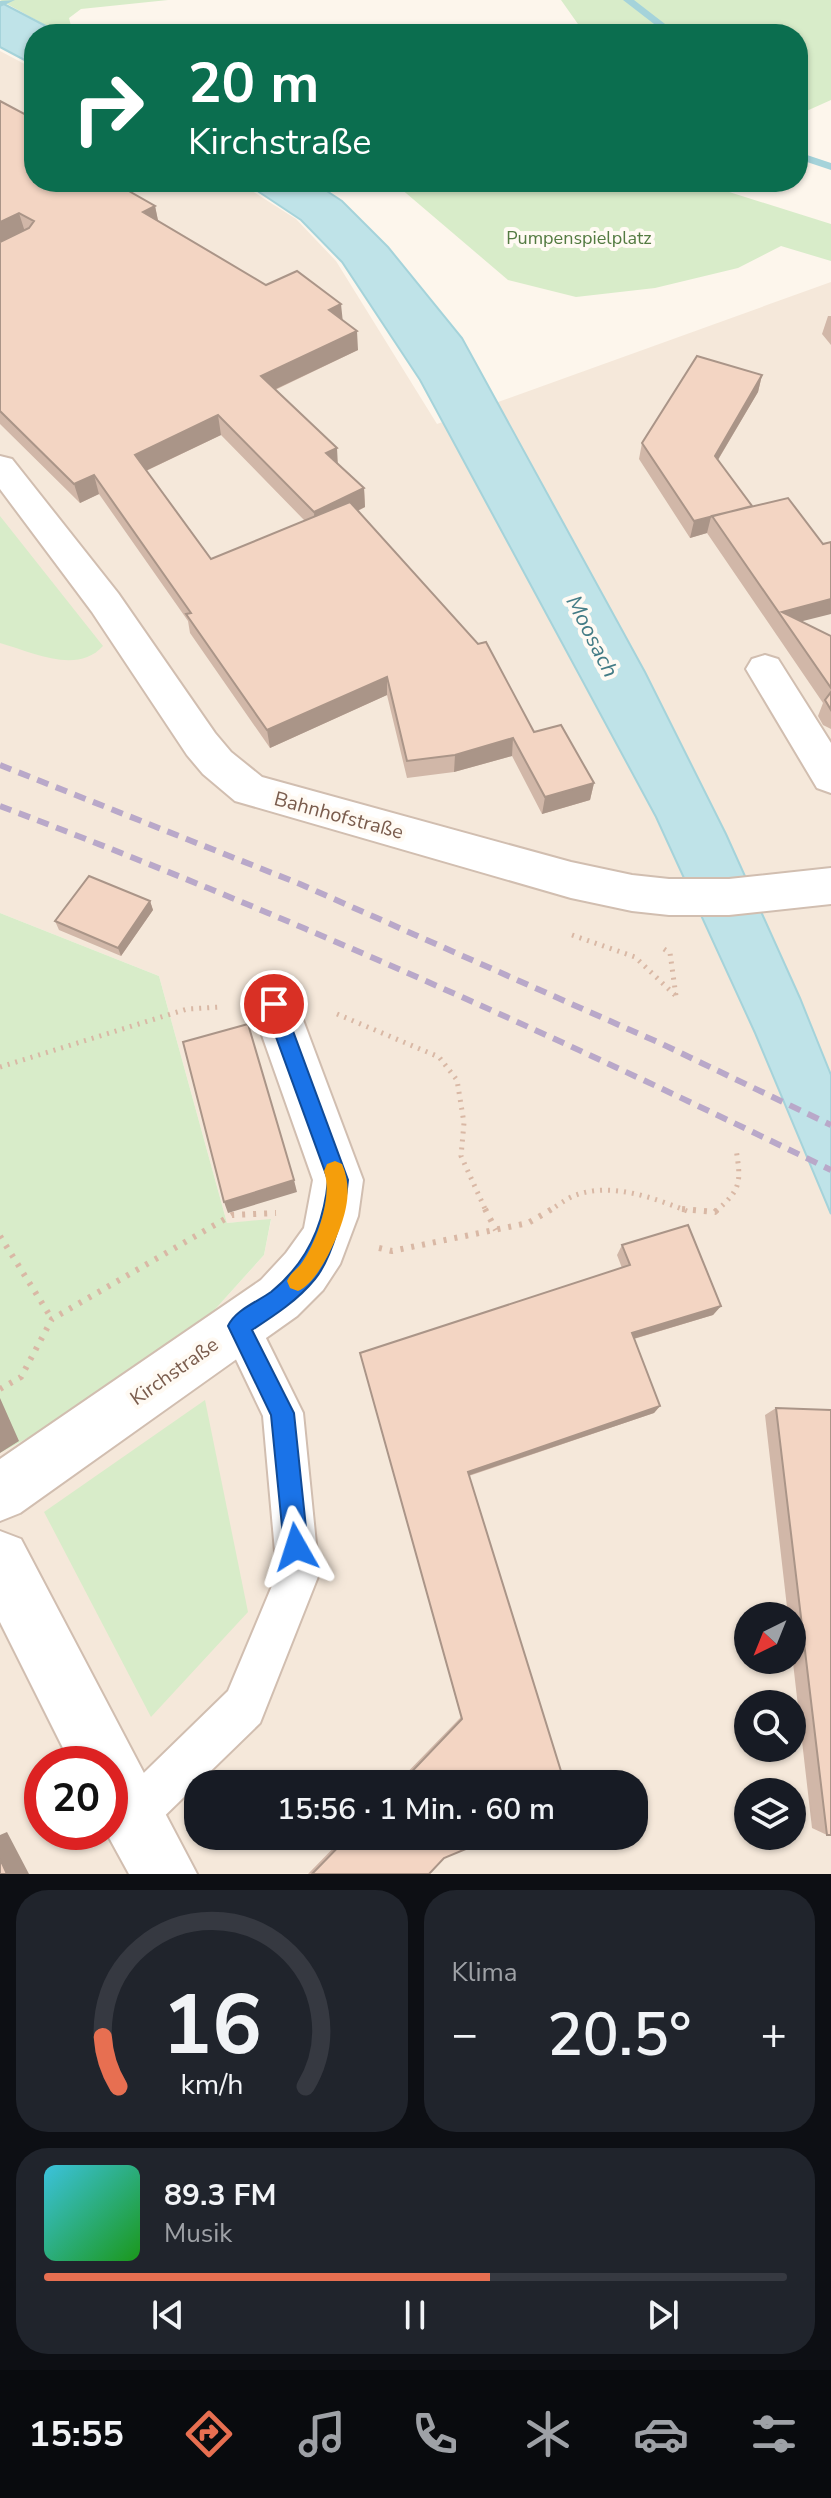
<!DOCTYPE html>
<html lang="de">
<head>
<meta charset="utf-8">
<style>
  body { margin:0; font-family:"Nunito Sans",sans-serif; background:#20242c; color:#f1f3f6; height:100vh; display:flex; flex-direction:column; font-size:30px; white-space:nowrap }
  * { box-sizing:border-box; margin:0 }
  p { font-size:26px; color:#9ea1a6 }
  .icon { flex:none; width:44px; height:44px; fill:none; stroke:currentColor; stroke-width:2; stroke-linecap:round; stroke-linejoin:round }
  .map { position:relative; height:1874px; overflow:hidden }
  .details { display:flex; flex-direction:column; gap:16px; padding:16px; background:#0d0f14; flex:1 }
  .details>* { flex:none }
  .banner { position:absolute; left:24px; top:24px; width:784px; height:168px; border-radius:32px; box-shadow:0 2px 6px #0004; background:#0b6e4f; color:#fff; overflow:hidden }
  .needle { width:52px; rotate:223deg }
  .controls { position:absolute; left:734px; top:1602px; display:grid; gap:16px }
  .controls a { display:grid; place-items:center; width:72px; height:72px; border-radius:50%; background:#171b24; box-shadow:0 2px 6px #0004; font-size:40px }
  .speed { position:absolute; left:24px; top:1746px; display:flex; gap:16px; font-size:40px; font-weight:700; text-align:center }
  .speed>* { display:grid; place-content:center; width:104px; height:104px; border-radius:50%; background:#171b24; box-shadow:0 2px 6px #0004; line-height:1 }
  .speed .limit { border:12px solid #d22; background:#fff; color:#111 }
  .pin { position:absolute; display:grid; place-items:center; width:68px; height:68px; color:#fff; margin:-34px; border:4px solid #fff; border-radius:50%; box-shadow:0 2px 8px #0007 }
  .me { position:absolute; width:88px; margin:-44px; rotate:354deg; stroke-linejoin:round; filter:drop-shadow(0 0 6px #0008) }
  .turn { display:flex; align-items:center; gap:28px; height:168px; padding:0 32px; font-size:36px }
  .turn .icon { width:104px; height:104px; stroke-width:2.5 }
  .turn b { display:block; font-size:56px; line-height:68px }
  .big { font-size:60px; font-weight:600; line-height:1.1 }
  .details .widget { flex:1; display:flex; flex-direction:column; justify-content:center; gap:12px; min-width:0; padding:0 28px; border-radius:32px; background:#20242c }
  .details .dial { align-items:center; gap:0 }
  .dial svg { height:208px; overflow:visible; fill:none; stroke:#363941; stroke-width:7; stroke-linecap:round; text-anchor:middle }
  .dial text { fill:#f1f3f6; stroke:none }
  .song { display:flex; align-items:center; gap:24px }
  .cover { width:96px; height:96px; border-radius:12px; background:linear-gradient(135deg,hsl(190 70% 55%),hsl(120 70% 35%)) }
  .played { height:8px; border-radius:4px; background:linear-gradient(90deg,#e76f51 60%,#363941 60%) }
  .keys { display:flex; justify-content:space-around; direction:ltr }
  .heat { display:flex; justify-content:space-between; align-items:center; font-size:44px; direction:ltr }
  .details .tiles { flex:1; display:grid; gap:16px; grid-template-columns:1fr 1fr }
  .widget:last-child { grid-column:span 2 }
  .trip { position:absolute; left:184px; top:1770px; width:464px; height:80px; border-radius:32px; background:#171b24; box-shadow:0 2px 6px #0004; font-weight:600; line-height:80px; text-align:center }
  .tab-bar { display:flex; height:128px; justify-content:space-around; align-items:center; background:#090b0e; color:#9ea1a6 }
  .tab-bar .icon { width:56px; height:56px }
  .tab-bar .on { color:#e76f51 }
  .tab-bar b { font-size:36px; color:#f1f3f6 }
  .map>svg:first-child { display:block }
</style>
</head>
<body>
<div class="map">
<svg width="831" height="1874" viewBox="0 0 831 1874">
  <rect width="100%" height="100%" fill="#fdf6ec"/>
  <!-- residential -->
  <path fill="#f5e8da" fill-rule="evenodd" d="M 0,51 L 34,69 L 34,182 L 238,182 L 296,219 L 336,261 L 437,424 L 831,282 L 831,1874 L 0,1874 L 0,1453 L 122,1387 L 210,1315 L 264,1255 L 271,1220 L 227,1223 L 159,976 L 0,913 ZM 748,1616 L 792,1616 L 792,1660 L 748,1660 ZM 748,1704 L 792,1704 L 792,1748 L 748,1748 ZM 42,1764 L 110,1764 L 110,1832 L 42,1832 ZM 198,1784 L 634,1784 L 634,1836 L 198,1836 ZM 748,1792 L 792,1792 L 792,1836 L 748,1836 Z"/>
  <!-- green -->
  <path fill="#d8ecc9" d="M 0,0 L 168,0 L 81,9 L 69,18 L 73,34 L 61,34 Z
    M 561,0 L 831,0 L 831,100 L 802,113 L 798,111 L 798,34 L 585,34 Z
    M 393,182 L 681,182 L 707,185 L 831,224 L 831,261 L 781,246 L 738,268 L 655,288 L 576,297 L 508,280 Z
    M 0,516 L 103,646 C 77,675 32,652 0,643 Z
    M 0,913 L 159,976 L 227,1223 L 271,1219 L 264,1255 L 210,1315 L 122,1387 L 0,1453 Z
    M 205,1400 L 248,1612 L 151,1717 L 44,1512 Z"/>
  <!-- water -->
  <path fill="#bfe3e8" stroke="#a5d3da" stroke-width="2" d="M 0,2 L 61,34 L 34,34 L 34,65 L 0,47 Z
    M 244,182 L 313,182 L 342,201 L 388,247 L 462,338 L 645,672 L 726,834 L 800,998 L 831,1075 L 831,1214 L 755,1033 L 656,817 L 420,380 L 342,262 L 301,220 Z"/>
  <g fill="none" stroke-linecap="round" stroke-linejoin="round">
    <!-- stream -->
    <path fill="#a5d3da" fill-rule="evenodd" d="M 15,0 L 0,7 L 0,1 Z
      M 623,0 L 634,0 L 678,34 L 667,34 Z
      M 798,152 L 831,163 L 831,170 L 798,159 Z"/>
    <defs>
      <path id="service" d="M 239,1307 L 253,1312 L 303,1413 L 319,1574 L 260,1723 L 147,1833 L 131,1840 L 115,1833 L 110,1822 L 115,1801 L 228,1691 L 277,1574 L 263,1416 L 220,1326 L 225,1312 Z"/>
      <path id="minor" d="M 0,456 L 12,459 L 118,593 L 215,733 L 231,752 L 262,777 L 571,862 L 632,875 L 669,879 L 729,879 L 831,868 L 831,904 L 729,915 L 669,915 L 632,911 L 571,898 L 235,801 L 203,774 L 187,755 L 92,612 L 0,489 Z
        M 765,655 L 778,659 L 831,743 L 831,793 L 817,788 L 746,669 L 752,659 Z
        M 274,984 L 290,990 L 297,1004 L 363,1180 L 358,1216 L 340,1264 L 323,1290 L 297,1316 L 20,1513 L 0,1521 L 0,1459 L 261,1280 L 286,1253 L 304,1228 L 313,1180 L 251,1004 L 258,990 Z
        M 0,1531 L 21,1539 L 197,1874 L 129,1874 L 106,1832 L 110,1832 L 110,1764 L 71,1764 L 0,1622 Z"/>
    </defs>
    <!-- service casing -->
    <use href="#service" stroke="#d1beb0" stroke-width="4"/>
    <!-- minor casing -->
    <use href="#minor" stroke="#d1beb0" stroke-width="4"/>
    <!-- path-far1 -->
    <path stroke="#d9b8a5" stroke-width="5" stroke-dasharray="2 6" stroke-linecap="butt" d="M 572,935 L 635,957 L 676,996
      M 664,949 L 670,953 L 676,996
      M 337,1014 L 439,1057 L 457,1080 L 464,1123 L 461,1156 L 486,1211
      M 0,1067 L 187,1009 L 221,1007
      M 549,1211 C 557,1206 567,1198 576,1195 C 612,1182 654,1198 687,1211
      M 716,1211 C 742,1189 741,1181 736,1149"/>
    <!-- path -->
    <path stroke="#d9b8a5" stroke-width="6" stroke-dasharray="3 8" stroke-linecap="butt" d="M 485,1209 L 496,1230
      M 682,1209 L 715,1212 L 718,1209
      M 0,1236 L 52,1319
      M 379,1248 L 392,1251 L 528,1223 L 552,1209
      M 0,1389 L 21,1377 L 52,1319 L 232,1215 L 276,1213"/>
    <!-- service -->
    <use href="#service" fill="#fff" fill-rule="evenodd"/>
    <!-- minor -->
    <use href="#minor" fill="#fff" fill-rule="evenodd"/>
    <!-- rail -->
    <path stroke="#b9a8c9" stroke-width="6" stroke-dasharray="12 8" stroke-linecap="butt" d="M 0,765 L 300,884 L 662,1044 L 831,1125
      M 0,806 C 283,913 559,1037 831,1170"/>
  </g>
  <!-- wall -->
  <path fill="#d1b7a8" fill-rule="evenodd" d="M 0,101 L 129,187 L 125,189 L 155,206 L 158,221 L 266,285 L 342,320 L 358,350 L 275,390 L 338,464 L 364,488 L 365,507 L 358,511 L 534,732 L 594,783 L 590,800 L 542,814 L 512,756 L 454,772 L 407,778 L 387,695 L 270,748 L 190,633 L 188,621 L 99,494 L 80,503 L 0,424 ZM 221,435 L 305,521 L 211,559 L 146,471 Z
    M 828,316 L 831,316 L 831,345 L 822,334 Z
    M 762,375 L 758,392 L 718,460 L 802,622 L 831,636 L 831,729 L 823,725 L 818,716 L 823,703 L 707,533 L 690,538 L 639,459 L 642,443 Z
    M 150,901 L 153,910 L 121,956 L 59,930 L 55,921 Z
    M 622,1245 L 721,1306 L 713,1315 L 634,1339 L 660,1406 L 654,1413 L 469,1476 L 565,1784 L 396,1784 L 461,1717 L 360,1353 L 622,1268 L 617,1255 Z
    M 776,1408 L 827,1835 L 812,1828 L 792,1654 L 792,1616 L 788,1616 L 765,1415 Z
    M 345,1836 L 497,1836 L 444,1858 L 429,1874 L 308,1874 Z"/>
  <!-- shaded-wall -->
  <path fill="#aa9588" d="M 106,182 L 128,182 L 129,187 L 109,197 Z
    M 155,206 L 159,225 L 143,212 Z
    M 19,213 L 25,232 L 0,244 L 0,222 Z
    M 341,304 L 343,323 L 329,310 Z
    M 357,331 L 358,350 L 263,395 L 261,376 Z
    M 762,375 L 758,392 L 710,473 L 715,456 Z
    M 218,415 L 221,435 L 139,474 L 135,455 Z
    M 337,448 L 338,467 L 326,453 Z
    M 94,475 L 99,494 L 80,503 L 74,484 Z
    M 364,488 L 365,507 L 315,531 L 314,512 Z
    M 711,517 L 707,533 L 690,538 L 694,521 Z
    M 831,599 L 831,614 L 787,625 L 782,612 Z
    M 387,677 L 387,695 L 270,748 L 267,730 Z
    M 513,738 L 512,756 L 454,772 L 455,755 Z
    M 594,783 L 590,800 L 542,814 L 545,797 Z
    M 150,901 L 153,910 L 121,956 L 118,948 Z
    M 294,1180 L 297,1192 L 228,1213 L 224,1202 Z
    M 721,1306 L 713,1315 L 626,1341 L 632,1333 Z
    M 0,1398 L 19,1441 L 0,1453 Z
    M 660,1406 L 654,1413 L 467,1476 L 468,1472 Z
    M 7,1832 L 29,1874 L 7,1874 L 0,1859 L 0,1835 Z"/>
  <!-- building -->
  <path fill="#f3d5c3" stroke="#aa9588" stroke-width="2" d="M 0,101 L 34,119 L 34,182 L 113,182 L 155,206 L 143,212 L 266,285 L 297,271 L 341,304 L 329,310 L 357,331 L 261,376 L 337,448 L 326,453 L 364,488 L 314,512 L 218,415 L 135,455 L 211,559 L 350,502 L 478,644 L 486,642 L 534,732 L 561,725 L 594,783 L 545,797 L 513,738 L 455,755 L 407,761 L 387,677 L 267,730 L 186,614 L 191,613 L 94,475 L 74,484 L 0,411 L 0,242 L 29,228 L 34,221 L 19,213 L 0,222 Z
    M 697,356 L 762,375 L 715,456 L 752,506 L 694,521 L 642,443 Z
    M 788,498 L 823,544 L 831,542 L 831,599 L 782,612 L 831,636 L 831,688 L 712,516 Z
    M 831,692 L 831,710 L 825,700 Z
    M 89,876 L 150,901 L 118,948 L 55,921 Z
    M 248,1024 L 294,1180 L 224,1202 L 183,1042 Z
    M 688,1225 L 721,1306 L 632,1333 L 660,1406 L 468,1472 L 565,1784 L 400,1784 L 462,1719 L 360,1353 L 630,1265 L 622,1245 Z
    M 776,1408 L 831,1410 L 831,1835 L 827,1835 Z
    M 349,1836 L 497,1836 L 444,1858 L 429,1874 L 312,1874 Z
    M 0,1859 L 7,1874 L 0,1874 Z"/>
  <!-- route -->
  <path fill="#1a73e8" stroke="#114b97" stroke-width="2" d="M 274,996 L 280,998 L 283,1004 L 348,1180 C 346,1206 332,1259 315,1279 C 298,1300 275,1315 252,1330 L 294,1413 L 308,1547 L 304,1555 L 296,1559 L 287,1555 L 284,1547 L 271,1415 L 228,1326 C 235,1310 257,1302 271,1292 C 307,1263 324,1225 328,1180 L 264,1004 L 267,998 Z"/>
  <!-- slow -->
  <path fill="#f59e0b" d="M 335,1161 L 342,1164 C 348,1178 349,1192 346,1207 C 342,1230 319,1283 298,1291 L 290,1288 L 287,1281 C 291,1272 298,1269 303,1261 C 317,1240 333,1196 324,1171 L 327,1164 Z"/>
  <g text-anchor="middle" stroke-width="8" stroke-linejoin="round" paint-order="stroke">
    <!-- far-park labels -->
    <g font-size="18" fill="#537a41" stroke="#fffaf3">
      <text x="579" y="244">Pumpenspielplatz</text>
    </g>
    <!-- street labels -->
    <g font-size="20" fill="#7a5c4d" stroke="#fffaf3">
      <text transform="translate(339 815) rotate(15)" y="7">Bahnhofstraße</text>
      <text transform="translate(174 1371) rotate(-35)" y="7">Kirchstraße</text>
    </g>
    <!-- water labels -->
    <g font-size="22" font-style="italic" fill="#437c86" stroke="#fffaf3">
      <text transform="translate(593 636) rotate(63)" y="8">Moosach</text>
    </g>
  </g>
</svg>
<div class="controls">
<a><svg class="needle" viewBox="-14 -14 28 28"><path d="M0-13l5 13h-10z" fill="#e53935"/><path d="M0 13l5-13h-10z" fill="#9ea1a6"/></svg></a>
<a><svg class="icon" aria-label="search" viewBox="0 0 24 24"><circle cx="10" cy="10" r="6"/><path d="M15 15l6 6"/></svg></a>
<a><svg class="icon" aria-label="layers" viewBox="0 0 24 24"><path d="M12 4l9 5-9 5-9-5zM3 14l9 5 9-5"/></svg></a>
</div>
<div class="speed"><div class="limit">20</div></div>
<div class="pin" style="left:274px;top:1004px;background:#d93025"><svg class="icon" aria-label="arrive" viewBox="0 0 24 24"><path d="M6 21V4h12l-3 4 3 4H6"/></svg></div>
<svg class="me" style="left:296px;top:1547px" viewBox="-20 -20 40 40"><path d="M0-17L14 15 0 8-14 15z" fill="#1a73e8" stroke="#fff" stroke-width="4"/></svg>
<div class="trip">15:56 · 1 Min. · 60 m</div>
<div class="banner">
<div class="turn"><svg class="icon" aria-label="right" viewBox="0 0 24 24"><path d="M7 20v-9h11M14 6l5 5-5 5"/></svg><div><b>20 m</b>Kirchstraße</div></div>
</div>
</div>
<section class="details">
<div class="tiles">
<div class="widget dial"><svg viewBox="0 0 100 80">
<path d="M14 69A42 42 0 1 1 86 69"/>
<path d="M14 69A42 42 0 0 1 8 50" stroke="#e76f51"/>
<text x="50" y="56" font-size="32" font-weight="700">16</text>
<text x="50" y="72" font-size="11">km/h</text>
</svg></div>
<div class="widget"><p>Klima</p>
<div class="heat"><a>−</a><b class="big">20.5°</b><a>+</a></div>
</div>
<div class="widget">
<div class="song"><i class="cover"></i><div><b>89.3 FM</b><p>Musik</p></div></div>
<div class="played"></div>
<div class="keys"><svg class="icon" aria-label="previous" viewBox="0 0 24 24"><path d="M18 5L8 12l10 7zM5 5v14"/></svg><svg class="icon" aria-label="pause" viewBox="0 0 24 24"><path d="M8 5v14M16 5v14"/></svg><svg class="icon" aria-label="next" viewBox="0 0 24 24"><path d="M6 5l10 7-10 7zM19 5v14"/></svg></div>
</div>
</div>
</section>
<nav class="tab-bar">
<b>15:55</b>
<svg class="icon on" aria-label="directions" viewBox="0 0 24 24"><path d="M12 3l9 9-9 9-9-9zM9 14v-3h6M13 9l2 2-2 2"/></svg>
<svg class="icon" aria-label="music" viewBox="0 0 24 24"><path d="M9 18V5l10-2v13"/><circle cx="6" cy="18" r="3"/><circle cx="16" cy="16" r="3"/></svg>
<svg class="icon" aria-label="phone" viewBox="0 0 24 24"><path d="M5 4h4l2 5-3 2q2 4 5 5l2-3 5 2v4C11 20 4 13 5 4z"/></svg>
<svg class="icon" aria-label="climate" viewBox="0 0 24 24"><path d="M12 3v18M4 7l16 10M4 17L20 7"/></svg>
<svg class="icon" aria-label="car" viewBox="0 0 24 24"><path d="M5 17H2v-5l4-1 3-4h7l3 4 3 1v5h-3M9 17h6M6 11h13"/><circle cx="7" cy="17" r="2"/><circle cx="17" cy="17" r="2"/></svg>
<svg class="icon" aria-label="filters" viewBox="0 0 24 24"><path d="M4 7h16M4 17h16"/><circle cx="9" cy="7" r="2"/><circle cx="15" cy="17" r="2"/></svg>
</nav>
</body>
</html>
